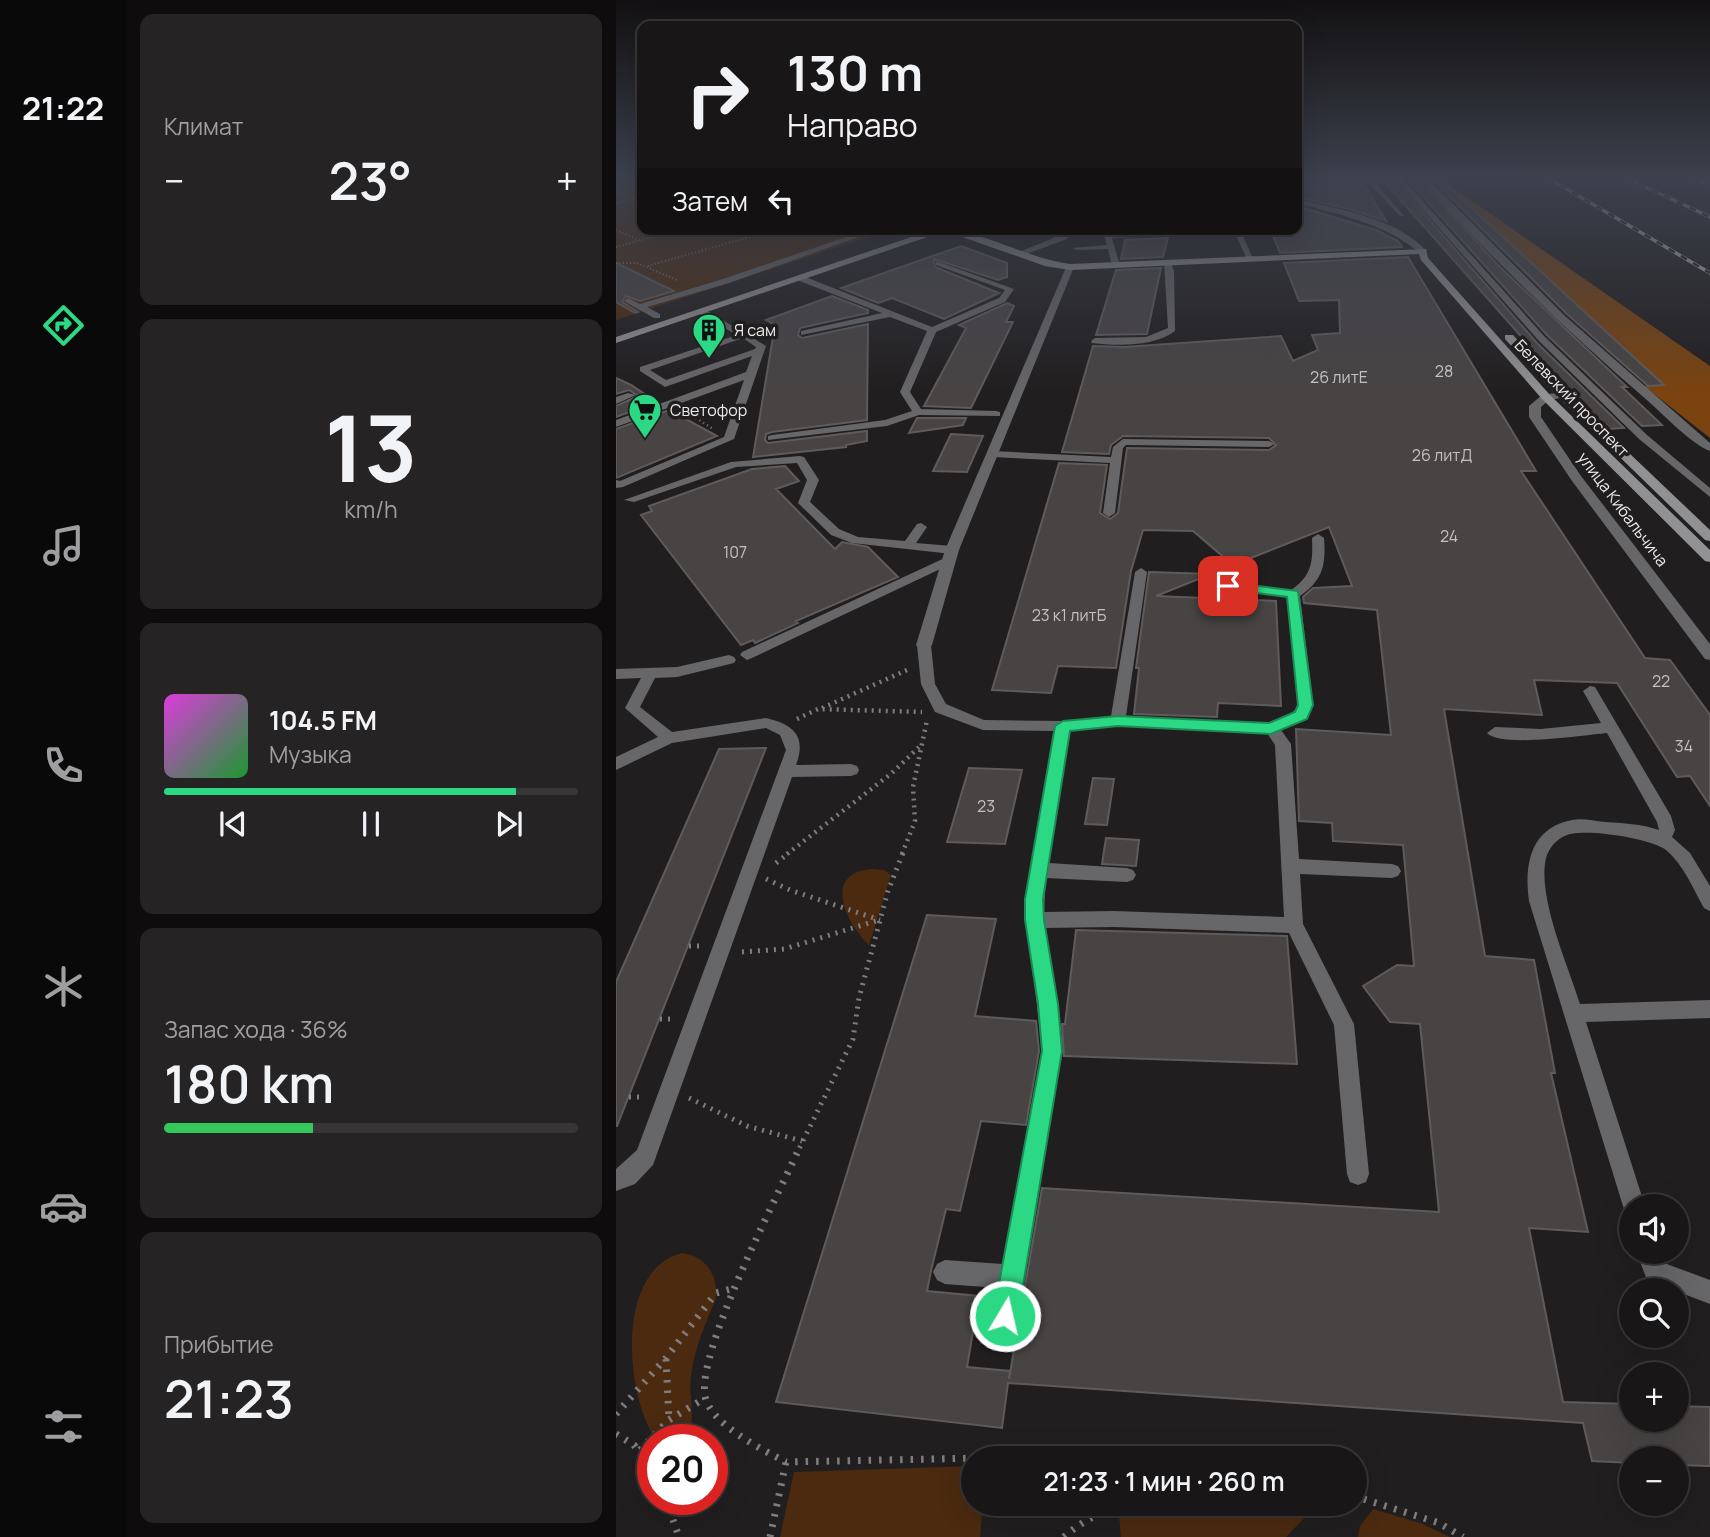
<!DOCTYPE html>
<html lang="ru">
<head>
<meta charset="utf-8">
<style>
  body { margin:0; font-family:Manrope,sans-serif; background:#262324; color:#f1f3f6; height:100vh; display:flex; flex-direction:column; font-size:26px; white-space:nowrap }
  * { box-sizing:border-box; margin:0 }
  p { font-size:23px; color:#9f9fa1 }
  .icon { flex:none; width:38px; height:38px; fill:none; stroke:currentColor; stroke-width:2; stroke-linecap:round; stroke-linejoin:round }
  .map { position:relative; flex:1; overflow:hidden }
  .details { display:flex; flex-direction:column; gap:14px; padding:14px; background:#0e0c0d; width:490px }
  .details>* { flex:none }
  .banner { position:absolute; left:21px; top:21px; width:665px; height:214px; border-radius:14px; box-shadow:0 7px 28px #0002,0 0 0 2px #373536; background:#191617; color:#f1f3f6; overflow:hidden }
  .fabs { position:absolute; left:1003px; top:1194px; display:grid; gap:14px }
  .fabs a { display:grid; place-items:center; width:70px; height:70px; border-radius:50%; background:#191617; box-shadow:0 7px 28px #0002,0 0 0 2px #373536; font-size:35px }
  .speed { position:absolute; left:21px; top:1424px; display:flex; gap:14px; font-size:35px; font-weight:700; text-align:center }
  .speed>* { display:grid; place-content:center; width:91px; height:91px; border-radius:50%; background:#191617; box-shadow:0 7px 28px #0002,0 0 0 2px #373536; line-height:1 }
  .speed .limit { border:10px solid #d22; background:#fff; color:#111 }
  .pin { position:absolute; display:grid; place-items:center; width:60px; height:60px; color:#fff; margin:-30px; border-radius:14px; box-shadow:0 4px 10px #0006 }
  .me { position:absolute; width:77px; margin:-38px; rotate:9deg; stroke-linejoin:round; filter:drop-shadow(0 0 5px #0008) }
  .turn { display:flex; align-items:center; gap:24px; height:147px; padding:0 35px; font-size:32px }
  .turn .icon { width:91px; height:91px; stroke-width:2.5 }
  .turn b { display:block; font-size:49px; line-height:60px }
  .then { display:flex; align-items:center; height:66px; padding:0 35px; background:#0003; gap:14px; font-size:26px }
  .big { font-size:52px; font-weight:600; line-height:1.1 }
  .details .widget { flex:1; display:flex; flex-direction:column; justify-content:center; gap:10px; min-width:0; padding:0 24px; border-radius:14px; background:#262324 }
  .details .dial { align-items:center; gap:0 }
  .dial b { font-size:91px; line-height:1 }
  .song { display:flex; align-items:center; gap:21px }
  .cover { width:84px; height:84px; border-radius:10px; background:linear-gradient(135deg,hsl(300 70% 55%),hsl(130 70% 35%)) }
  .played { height:7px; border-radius:4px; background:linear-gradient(90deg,#2bd884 85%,#373536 85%) }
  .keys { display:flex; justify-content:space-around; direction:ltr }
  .heat { display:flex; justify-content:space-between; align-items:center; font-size:38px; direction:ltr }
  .charge { height:10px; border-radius:5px; background:linear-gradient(90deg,#34c759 36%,#373536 0) }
  .trip { position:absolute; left:345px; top:1446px; width:406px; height:70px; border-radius:35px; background:#191617; box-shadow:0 7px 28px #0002,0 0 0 2px #373536; font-weight:600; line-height:70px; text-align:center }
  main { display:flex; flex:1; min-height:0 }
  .tabs { display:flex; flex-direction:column; width:126px; justify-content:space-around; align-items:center; background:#0a0909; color:#9f9fa1 }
  .tabs .icon { width:49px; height:49px }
  .tabs .current { color:#2bd884 }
  .tabs b { font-size:32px; color:#f1f3f6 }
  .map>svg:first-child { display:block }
</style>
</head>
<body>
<main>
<nav class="tabs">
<b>21:22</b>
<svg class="icon current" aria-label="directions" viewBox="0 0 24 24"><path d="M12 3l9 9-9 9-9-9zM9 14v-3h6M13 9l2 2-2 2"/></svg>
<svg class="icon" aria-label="music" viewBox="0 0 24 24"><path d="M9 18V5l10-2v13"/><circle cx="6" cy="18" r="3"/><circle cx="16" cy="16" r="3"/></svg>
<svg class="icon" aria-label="phone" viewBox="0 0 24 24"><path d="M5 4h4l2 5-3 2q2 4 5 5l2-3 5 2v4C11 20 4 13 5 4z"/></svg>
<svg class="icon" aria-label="climate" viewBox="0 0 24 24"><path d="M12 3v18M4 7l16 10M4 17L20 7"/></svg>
<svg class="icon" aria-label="car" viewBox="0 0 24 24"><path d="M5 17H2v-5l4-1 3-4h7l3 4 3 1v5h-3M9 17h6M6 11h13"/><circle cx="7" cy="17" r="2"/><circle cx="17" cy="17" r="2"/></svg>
<svg class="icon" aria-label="filters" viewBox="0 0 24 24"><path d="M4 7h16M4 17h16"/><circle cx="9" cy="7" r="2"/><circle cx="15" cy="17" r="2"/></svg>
</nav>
<section class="details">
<div class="widget"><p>Климат</p>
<div class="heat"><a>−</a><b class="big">23°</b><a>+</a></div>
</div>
<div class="widget dial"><b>13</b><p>km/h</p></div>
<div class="widget">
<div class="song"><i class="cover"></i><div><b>104.5 FM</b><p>Музыка</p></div></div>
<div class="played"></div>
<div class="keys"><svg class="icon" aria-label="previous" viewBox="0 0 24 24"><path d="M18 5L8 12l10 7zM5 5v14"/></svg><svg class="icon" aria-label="pause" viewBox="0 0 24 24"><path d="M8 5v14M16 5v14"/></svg><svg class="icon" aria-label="next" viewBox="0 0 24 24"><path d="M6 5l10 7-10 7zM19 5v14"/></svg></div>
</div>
<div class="widget"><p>Запас хода · 36%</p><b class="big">180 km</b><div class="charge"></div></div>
<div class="widget"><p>Прибытие</p><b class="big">21:23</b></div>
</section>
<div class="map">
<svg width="1094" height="1537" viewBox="0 0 1094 1537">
  <rect width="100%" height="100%" fill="#211e1f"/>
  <!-- green -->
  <path fill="#4b2a0f" d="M 0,178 L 26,178 L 26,229 L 278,229 L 0,320 Z
    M 257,869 L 268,870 L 275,875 L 253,945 C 230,924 205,872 257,869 Z
    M 66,1253 C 90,1256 102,1275 100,1298 C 90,1323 78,1349 75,1376 C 72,1397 81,1420 71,1440 L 40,1440 C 8,1393 0,1269 66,1253 Z
    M 357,1466 L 357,1503 L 367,1503 L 364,1537 L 164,1537 L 178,1472 Z
    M 650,1503 L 703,1503 L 670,1537 L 505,1537 L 503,1515 Z
    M 757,1509 L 804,1523 L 834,1537 L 742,1537 L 744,1526 Z"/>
  <!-- forest -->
  <path fill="#7a430f" d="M 823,178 L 1094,366 L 1094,438 L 1028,386 L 1047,384 Z"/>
  <!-- building -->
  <path fill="#484444" stroke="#5f5b5a" stroke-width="2" d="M 681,178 L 744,178 L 770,221 L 733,209 L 681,197 Z
    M 765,178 L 777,178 L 921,343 L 1008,428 L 991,429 L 964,403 Z
    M 790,178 L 802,178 L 884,267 L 1011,387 L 1006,387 L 1046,425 L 1026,426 L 931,335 Z
    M 815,178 L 823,178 L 1048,385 L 1032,386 L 951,314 Z
    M 681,206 L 760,230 L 782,241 L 786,247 L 664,253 L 655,231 L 681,231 Z
    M 552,238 L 547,257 L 505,259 L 509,240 Z
    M 345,246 L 391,263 L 391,277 L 382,280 L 318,259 L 319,267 L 383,293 L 328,319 L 276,298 L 262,303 L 225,288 Z
    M 792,257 L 920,471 L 905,471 L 1029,658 L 1054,660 L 1094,715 L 1094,806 L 1074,776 L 1061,777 L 1001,683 L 918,680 L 926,715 L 828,709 L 869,956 L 918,960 L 939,1073 L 935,1073 L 972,1232 L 913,1228 L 947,1402 L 1015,1404 L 1015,1419 L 1060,1419 L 1060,1406 L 1094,1407 L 1094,1466 L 1060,1465 L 1060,1458 L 1015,1458 L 1015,1463 L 976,1461 L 967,1423 L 392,1383 L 386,1428 L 160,1402 L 311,915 L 380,919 L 359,1016 L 420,1021 L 423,1051 L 410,1125 L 365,1121 L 344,1211 L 330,1209 L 315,1271 L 311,1291 L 363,1296 L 351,1367 L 394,1371 L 393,1379 L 426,1188 L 823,1212 L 804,1024 L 774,1022 L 747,986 L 781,965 L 798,966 L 787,845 L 717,841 L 716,823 L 683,821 L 680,729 L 775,735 L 761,610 L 688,603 L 687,597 L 697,588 L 736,586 L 713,527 L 617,565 L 577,531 L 527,530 L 515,571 L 500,668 L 442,666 L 435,693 L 376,690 L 443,463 L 491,465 L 484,513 L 494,519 L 502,513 L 511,448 L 653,450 L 660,445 L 653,438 L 507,436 L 495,445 L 493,454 L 446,452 L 477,346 L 508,347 L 665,336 L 677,361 L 702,350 L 696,335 L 724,333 L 723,300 L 683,301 L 668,263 Z
    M 0,263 L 58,291 L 24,301 L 10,296 L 6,302 L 22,312 L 19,313 L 0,302 Z
    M 545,268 L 531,334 L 480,335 L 500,270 Z
    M 216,296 L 252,310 L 252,313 L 184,328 L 182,335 L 186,338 L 252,324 L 251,420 L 156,432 L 150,434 L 149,440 L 152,443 L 251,431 L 251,441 L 230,445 L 230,447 L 137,457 L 159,325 L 150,320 Z
    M 391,303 L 398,306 L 390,322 L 397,322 L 355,408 L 308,406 L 350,328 L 343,325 Z
    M 0,378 L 15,385 L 41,402 L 0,417 L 0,406 L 22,396 L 13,390 L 0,394 Z
    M 53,410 L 101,436 L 0,478 L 0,429 Z
    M 301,418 L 350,418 L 347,425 L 293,433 Z
    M 335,434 L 367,436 L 351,472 L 317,471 Z
    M 169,466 L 183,481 L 160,489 L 219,549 L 226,542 L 252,547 L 282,577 L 180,621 L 182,623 L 139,643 L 137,640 L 125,645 L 25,515 L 36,511 L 33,506 L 136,469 Z
    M 533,572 L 595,574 L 540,596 L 660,601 L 665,706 L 602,703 L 601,717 L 518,714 L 523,668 L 520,668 Z
    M 150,748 L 1,1126 L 0,1126 L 0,982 L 103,749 Z
    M 353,768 L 406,770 L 389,844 L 331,842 Z
    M 477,778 L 498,779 L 491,825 L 469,824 Z
    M 490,838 L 523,840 L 520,866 L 486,864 Z
    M 460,930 L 671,936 L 681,1064 L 448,1056 L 446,1024 L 449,1024 Z"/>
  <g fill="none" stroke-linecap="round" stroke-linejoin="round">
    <!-- path-far4 -->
    <path stroke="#7f7d7d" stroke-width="2" stroke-dasharray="1 2.5" stroke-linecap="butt" d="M 0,190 L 26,201
      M 0,203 L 26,197
      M 0,230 L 23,240
      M 0,247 L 65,229
      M 0,263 L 21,263 L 61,280
      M 32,266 L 161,229"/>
    <!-- path-far3 -->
    <path stroke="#7f7d7d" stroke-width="2.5" stroke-dasharray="1 3.5" stroke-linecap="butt" d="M 72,413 L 97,429"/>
    <!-- path-far2 -->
    <path stroke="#7f7d7d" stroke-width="4.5" stroke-dasharray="2 5" stroke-linecap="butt" d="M 206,708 L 291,670
      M 181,719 L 202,709 L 306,712
      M 171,854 L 276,773 L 305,745
      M 286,854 L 299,821 L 297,787 L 311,720"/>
    <!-- path-far1 -->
    <path stroke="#7f7d7d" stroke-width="5" stroke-dasharray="2 6" stroke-linecap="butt" d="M 160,863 L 173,853
      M 150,879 L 174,890 L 264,920
      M 73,946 L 86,946
      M 126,952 L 168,949 L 263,920
      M 44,1019 L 57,1019
      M 13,1097 L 27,1097
      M 73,1098 L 131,1126 L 186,1141
      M 180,1155 L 237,1039 L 243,998 L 272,891 L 287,853"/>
    <!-- path -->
    <path stroke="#7f7d7d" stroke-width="7" stroke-dasharray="2.5 8" stroke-linecap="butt" d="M 181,1153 C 159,1201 81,1351 89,1396 C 94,1424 147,1450 170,1462 L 367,1458
      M 50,1359 L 53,1420
      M 0,1414 L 50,1358 L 100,1293 L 119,1288
      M 0,1434 L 18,1445 L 37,1474
      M 24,1450 L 53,1420 L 89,1398
      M 738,1496 L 823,1523 L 847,1537
      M 50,1500 L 63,1537
      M 455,1503 L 477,1512
      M 154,1537 L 170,1462
      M 448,1537 C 475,1513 500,1506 536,1503"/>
    <!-- lane -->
    <path fill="#676668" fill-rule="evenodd" d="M 748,178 L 755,178 L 788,216 L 784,216 Z
      M 779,178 L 786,178 L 929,337 L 1031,435 L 1094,488 L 1094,497 L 1023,439 L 923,341 Z
      M 804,178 L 811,178 L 949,316 L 1094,443 L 1094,451 C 1075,444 1049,416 1032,401 C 952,332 874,258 804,178 Z
      M 254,229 L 265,229 L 113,283 L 31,307 L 44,314 L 44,318 L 38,318 L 8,301 L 12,298 L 24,304 L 107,279 Z
      M 451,229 L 458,229 L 451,239 L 405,256 L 398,254 L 445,235 Z
      M 496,229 L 502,229 L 499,234 L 581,229 L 566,235 L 496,238 L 504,266 L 500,268 L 496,266 L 492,249 L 461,250 L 457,248 L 491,245 L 488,236 Z
      M 617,229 L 624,229 L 638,261 L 631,259 Z
      M 320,261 L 398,289 L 389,302 L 320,332 L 294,392 L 305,409 L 380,411 L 384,412 L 384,416 L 303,415 L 271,426 L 152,440 L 152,436 L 156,435 L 269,420 L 296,411 L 284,392 L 311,331 L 274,317 L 185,335 L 185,331 L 266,313 L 181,280 L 181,276 L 187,276 L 316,327 L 383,298 L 389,290 L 320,265 Z
      M 548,261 L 554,261 L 558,271 L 559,331 C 537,347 502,346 476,343 L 475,341 L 479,338 L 530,337 L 552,328 Z
      M 82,309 L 88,309 L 150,346 L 118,439 L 7,487 L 0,488 L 0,480 L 4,481 L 108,437 L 128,380 L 0,427 L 0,420 L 130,372 L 136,356 L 49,387 L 24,371 L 24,367 L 121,335 L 82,313 ZM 127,338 L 140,347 L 139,349 L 50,380 L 34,370 Z
      M 12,393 L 20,395 L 0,404 L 0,397 Z
      M 507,439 L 653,441 L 658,444 L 653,447 L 510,445 L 507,448 L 499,513 L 493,517 L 487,513 L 494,463 L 377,457 L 372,454 L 377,451 L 495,457 L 497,447 Z
      M 184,456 L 188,457 L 203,480 L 194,502 L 223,529 L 242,537 L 289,541 L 301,524 L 305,523 L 311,527 L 300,543 L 336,546 L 342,550 L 336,554 L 236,543 L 215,535 L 182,503 L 191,480 L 181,463 L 120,467 L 18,502 L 8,500 L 115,462 Z
      M 702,534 L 708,538 C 710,565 707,580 684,596 L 697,705 L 685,722 L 665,730 L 675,744 L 683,859 L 776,864 L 782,866 L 785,871 L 782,876 L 776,878 L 684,874 L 687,924 L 738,1024 L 753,1174 L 750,1182 L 742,1185 L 734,1182 L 731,1174 L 718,1025 L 673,933 L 498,927 L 429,928 L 442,1004 L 446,1051 L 398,1335 L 395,1344 L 386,1347 L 377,1344 L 374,1335 L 382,1288 L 329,1284 L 321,1280 L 317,1272 L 321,1264 L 329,1260 L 387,1264 L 426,1051 L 409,899 L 439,731 L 367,730 L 319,712 L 305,684 L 301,645 L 308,640 L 315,645 L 319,684 L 330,704 L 368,720 L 447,721 L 495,716 L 519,572 L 525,568 L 531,572 L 510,716 L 655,723 L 675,714 L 683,705 L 671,597 L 613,590 L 607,586 L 613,582 L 675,590 C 696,576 697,562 696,538 ZM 502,726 L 651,733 L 659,745 L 668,917 L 498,911 L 428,912 L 430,878 L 511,882 L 517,880 L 520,875 L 517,870 L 511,868 L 433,863 L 454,731 Z
      M 333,556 L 337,557 L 337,563 L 136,658 L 131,660 L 124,655 L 126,652 Z
      M 113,655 L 118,657 L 120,660 L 118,663 L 61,677 L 39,678 L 24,707 L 56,732 L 150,718 C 177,724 191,736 180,765 L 235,764 L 241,766 L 243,770 L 241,774 L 235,776 L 176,777 L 37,1165 L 19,1184 L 0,1191 L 0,1169 L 21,1150 L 170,750 L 164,735 L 150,728 L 56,743 L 0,770 L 0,757 L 42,737 L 9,708 L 25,678 L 0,679 L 0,669 L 61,667 Z
      M 974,686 L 979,687 L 1055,816 L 1059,830 L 1056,837 L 1074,853 L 1094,886 L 1094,911 L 1088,908 C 1077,889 1068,865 1050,850 C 1035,838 968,828 951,835 C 940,839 933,848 930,858 C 921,897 952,965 964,1004 L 1094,1000 L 1094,1018 L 970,1022 L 1029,1206 L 1015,1206 L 1015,1216 L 1010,1214 L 1007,1206 L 913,901 C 908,865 914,828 956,820 C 966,818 978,821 989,822 C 1007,823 1025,824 1043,830 L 1041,822 L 991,733 C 970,735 883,748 871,733 L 879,727 L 925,729 L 985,723 L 967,691 Z
      M 1020,1251 L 1044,1251 L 1048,1263 L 1094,1280 L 1094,1304 L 1031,1280 Z"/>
    <!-- street -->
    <path fill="#676668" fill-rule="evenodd" d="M 681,199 C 725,210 778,217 811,251 L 804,253 C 768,223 725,215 681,203 Z
      M 451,265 L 458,267 L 343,550 L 316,645 L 313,649 L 303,649 L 300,645 L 329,550 Z
      M 946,392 L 950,393 L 950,397 L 933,400 L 925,407 L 925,417 L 965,476 L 1094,644 L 1094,660 L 1089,659 L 956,481 L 913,417 L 913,406 L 926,395 Z"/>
    <!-- secondary -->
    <path fill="#919092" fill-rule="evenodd" d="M 319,229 C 366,229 408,258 454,264 L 810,249 L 812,258 L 934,395 L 1094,550 L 1094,562 L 1089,561 L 926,399 L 805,260 L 803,254 L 454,270 L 429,266 L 329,231 L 0,343 L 0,337 Z
      M 889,335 L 897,335 L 950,393 L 1094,530 L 1094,541 L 1089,540 L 942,397 L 889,339 Z"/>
    <defs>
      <path id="rail" d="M 932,178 L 1094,273
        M 1010,178 L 1094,217
        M 1076,178 L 1094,185"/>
    </defs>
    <!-- rail casing -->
    <use href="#rail" stroke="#bebbbc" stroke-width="3.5"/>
    <!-- rail -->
    <use href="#rail" stroke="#211e1f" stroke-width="2.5" stroke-dasharray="7" stroke-linecap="butt"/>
  </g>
  <!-- sky -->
  <linearGradient id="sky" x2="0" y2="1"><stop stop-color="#121011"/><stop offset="0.45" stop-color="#3d414d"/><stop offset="1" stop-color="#3d414d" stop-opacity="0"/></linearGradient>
  <rect width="1094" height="393" fill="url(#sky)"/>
  <!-- route -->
  <path fill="#2bd884" stroke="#1c8c56" stroke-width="2" d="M 612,582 L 682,591 L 697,705 L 691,719 L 655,734 L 502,726 L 454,731 L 427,899 L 428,920 L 442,1004 L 446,1051 L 402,1316 L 398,1325 L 389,1328 L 381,1325 L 377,1316 L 426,1051 L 422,1004 L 409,920 L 409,899 L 439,726 L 447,721 L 502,716 L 653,723 L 679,712 L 682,705 L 671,597 L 608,589 L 608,583 Z"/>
  <!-- icons -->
  <defs>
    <symbol id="building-pin" viewBox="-11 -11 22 30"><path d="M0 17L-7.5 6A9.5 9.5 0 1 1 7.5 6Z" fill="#2bd884" stroke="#211e1f"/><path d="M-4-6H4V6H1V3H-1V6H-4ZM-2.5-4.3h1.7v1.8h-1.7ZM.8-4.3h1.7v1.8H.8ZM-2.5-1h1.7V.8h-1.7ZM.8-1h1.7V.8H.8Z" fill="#111"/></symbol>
    <symbol id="supermarket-pin" viewBox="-11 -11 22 30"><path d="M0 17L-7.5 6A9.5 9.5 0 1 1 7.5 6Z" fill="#2bd884" stroke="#211e1f"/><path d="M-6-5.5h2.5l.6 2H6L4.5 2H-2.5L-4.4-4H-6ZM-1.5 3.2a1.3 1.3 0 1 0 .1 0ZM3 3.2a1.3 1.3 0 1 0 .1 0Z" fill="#111"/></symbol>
  </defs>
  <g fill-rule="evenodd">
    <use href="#building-pin" x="74" y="311" width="38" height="52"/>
    <use href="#supermarket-pin" x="10" y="391" width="38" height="52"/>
  </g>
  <g text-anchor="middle" stroke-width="7" stroke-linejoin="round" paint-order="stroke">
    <!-- far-poi labels -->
    <g font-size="16" fill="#eceaea" stroke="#211e1f" text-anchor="start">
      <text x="118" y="336">Я сам</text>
      <text x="54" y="416">Светофор</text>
    </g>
    <!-- number labels -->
    <g font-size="16" fill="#c3c0c0">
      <text x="828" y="377">28</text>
      <text x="723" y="383">26 литЕ</text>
      <text x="826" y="461">26 литД</text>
      <text x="833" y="542">24</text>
      <text x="119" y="558">107</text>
      <text x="453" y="621">23 к1 литБ</text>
      <text x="1045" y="687">22</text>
      <text x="1068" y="752">34</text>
      <text x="370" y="812">23</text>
    </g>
    <!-- far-street labels -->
    <g font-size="16" fill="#eceaea" stroke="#211e1f">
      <text transform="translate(956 398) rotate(46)" y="6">Белевский проспект</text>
      <text transform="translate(1007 509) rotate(53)" y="6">улица Кибальчича</text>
    </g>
  </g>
</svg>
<div class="fabs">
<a><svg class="icon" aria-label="sound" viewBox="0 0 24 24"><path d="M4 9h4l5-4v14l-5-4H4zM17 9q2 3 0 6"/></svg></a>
<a><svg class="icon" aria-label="search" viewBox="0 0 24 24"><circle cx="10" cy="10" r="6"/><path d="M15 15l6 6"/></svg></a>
<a>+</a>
<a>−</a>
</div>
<div class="speed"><div class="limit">20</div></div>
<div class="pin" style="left:612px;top:586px;background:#d93025"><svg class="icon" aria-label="arrive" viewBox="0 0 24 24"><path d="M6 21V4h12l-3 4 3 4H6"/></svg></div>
<svg class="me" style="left:389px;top:1316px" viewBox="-20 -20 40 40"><circle r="17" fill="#2bd884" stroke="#fff" stroke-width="3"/><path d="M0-11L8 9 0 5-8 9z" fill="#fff"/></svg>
<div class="trip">21:23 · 1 мин · 260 m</div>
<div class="banner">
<div class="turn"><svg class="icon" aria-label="right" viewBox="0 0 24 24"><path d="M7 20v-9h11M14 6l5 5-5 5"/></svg><div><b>130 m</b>Направо</div></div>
<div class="then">Затем<svg class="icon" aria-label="left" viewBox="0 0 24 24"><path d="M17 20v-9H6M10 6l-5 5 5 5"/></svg></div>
</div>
</div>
</main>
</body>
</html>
